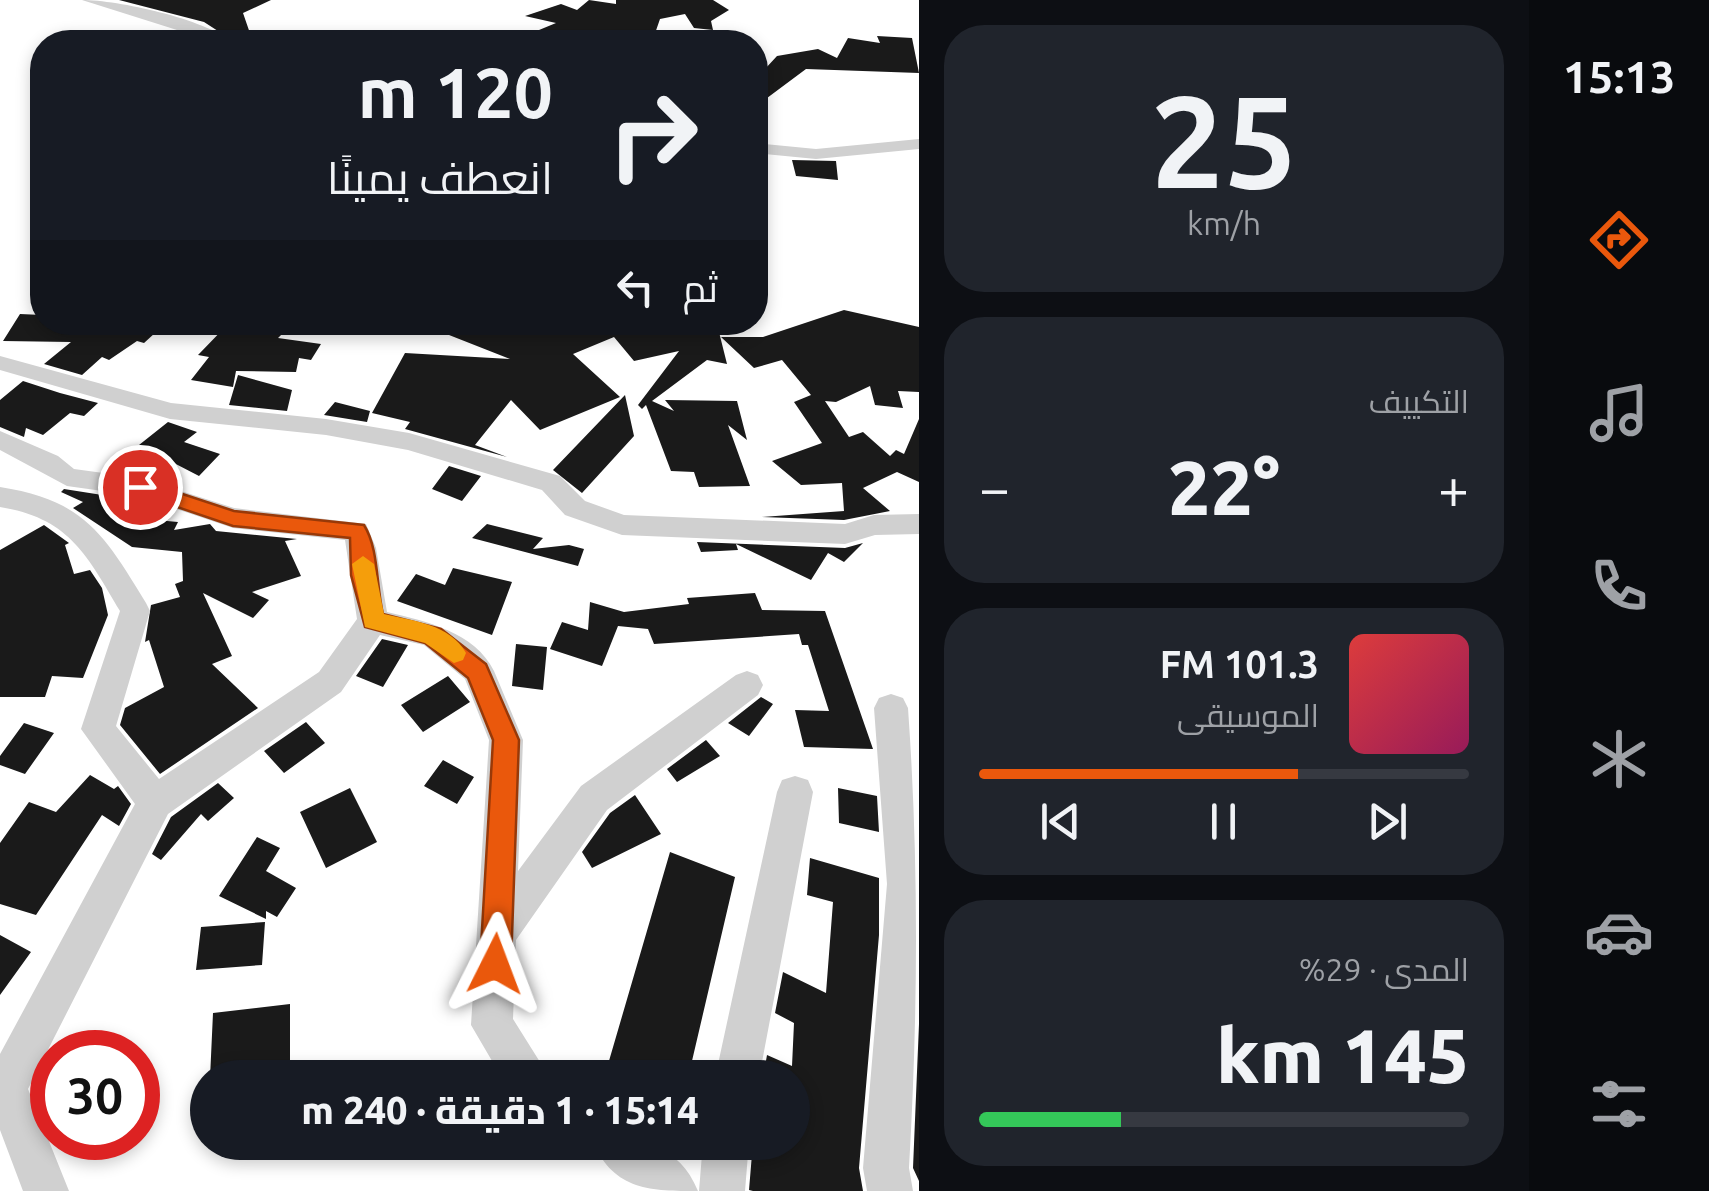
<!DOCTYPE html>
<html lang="ar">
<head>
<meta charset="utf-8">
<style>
  body { margin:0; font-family:Ubuntu,Cairo,sans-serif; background:#20242c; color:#f1f3f6; direction:rtl; height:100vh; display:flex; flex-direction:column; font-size:38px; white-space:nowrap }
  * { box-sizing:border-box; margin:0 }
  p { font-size:32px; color:#9ea1a6 }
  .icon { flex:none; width:55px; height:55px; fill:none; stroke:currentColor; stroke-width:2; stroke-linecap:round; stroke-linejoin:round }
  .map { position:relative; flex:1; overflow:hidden; direction:ltr }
  .panel { display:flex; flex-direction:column; gap:25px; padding:25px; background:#0d0f14; width:610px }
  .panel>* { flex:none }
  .banner { position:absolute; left:30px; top:30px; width:738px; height:305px; border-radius:40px; box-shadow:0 5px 15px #0003; direction:rtl; background:#171b24; color:#f1f3f6; overflow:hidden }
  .speed { position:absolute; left:30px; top:1030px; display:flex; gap:20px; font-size:50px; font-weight:700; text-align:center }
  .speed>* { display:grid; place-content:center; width:130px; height:130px; border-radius:50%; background:#171b24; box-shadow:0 5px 15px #0003; line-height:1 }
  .speed .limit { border:15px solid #d22; background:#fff; color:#111 }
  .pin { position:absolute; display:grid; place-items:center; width:85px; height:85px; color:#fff; margin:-42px; border:5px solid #fff; border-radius:50%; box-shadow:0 2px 10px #0007 }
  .me { position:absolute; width:110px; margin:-55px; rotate:3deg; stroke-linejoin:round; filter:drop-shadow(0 0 8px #0008) }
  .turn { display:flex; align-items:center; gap:35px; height:210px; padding:0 50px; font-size:45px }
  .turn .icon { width:130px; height:130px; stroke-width:2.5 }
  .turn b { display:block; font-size:70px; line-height:85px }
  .then { display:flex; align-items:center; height:95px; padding:0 50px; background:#0003; gap:20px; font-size:38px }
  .big { font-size:75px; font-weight:800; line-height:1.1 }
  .panel .widget { flex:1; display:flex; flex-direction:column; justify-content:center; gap:15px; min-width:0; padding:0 35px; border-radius:40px; background:#20242c }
  .panel .dial { align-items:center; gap:0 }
  .dial b { font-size:130px; line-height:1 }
  .song { display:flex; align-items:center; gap:30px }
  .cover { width:120px; height:120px; border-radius:15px; background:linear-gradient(135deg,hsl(0 70% 55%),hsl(330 70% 35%)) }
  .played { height:10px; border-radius:5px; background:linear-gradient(90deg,#ea580c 65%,#363941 65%) }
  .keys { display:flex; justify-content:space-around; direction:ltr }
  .heat { display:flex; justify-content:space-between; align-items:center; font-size:55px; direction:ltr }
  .charge { height:15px; border-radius:8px; background:linear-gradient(90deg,#34c759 29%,#363941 0) }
  .trip { position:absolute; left:190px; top:1060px; width:620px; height:100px; border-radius:50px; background:#171b24; box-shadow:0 5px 15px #0003; font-weight:800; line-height:100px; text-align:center; direction:rtl }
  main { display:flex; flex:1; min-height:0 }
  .menu { display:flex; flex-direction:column; width:180px; justify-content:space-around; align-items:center; background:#090b0e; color:#9ea1a6 }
  .menu .icon { width:70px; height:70px }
  .menu .active { color:#ea580c }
  .menu b { font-size:45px; color:#f1f3f6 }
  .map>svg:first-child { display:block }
</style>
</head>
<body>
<main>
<nav class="menu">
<b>15:13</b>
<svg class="icon active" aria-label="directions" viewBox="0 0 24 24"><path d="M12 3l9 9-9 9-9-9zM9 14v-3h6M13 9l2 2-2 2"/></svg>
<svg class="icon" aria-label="music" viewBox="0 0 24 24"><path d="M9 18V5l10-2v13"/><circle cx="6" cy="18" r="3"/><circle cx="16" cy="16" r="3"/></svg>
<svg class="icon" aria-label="phone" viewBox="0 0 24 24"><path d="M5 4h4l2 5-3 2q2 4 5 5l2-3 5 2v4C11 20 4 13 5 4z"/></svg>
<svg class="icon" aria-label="climate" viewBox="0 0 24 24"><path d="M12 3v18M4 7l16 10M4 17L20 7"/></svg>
<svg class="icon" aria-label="car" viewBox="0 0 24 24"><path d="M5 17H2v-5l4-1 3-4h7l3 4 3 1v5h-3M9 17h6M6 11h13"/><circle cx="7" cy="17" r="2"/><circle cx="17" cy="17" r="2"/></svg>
<svg class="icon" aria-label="filters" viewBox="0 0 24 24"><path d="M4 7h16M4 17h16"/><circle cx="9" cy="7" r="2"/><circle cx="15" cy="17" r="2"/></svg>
</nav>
<section class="panel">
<div class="widget dial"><b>25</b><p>km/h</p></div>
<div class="widget"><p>التكييف</p>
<div class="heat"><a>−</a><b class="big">22°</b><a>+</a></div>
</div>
<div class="widget">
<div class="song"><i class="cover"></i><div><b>101.3 FM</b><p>الموسيقى</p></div></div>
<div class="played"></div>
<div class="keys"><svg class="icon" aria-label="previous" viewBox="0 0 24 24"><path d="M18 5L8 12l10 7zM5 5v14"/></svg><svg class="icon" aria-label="pause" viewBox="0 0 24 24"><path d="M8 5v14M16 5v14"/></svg><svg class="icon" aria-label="next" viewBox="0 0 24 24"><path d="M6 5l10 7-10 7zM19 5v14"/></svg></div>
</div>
<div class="widget"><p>المدى · 29%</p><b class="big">145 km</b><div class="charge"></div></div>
</section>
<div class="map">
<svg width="919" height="1191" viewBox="0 0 919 1191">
  <rect width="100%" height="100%" fill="#fff"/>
  <!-- building -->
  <path fill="#1a1a1a" d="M 119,0 L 271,0 L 243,13 L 253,42 L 235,42 L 204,22 Z
    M 589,0 L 616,4 L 616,0 L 713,0 L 729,10 L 711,21 L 713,30 L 694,28 L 685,14 L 660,19 L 652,42 L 510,42 L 556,23 L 525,16 L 561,4 L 577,10 Z
    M 877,36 L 912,38 L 919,73 L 806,69 L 755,107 L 755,80 L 777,56 L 818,49 L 837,58 L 848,38 L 880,43 Z
    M 792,160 L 836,161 L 838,180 L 796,176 Z
    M 844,310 L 919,327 L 919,392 L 898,391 L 903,408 L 875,405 L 870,386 L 836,402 L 825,401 L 849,437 L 863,432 L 890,456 L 896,450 L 904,454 L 919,419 L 919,482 L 897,472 L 863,488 L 890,511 L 844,520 L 762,517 L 844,511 L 842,483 L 801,485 L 772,461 L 822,443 L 794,402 L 811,395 L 782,360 L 754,368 L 721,337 L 763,337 Z
    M 20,314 L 42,315 L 42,322 L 167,322 L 144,343 L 137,341 L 109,360 L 102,357 L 82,375 L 44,364 L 71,342 L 3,341 Z
    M 230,322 L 248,322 L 284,332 L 278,338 L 321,344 L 311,360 L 299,358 L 296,372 L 236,371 L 233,387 L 191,380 L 209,357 L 198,355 Z
    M 416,322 L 694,322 L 718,328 L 727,364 L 707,360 L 652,401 L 674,411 L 665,400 L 737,401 L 747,440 L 728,425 L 750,486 L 699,487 L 694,472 L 671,471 L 646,405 L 642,409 L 638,405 L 679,351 L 634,361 L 614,337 L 573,354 L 620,397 L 540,430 L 511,400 L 475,445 L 507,457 L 405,429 L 410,422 L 372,413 L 405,353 L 510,359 Z
    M 238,375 L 292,390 L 287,411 L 229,405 Z
    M 23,381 L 60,393 L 98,403 L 84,416 L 70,413 L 43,435 L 26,428 L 24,437 L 0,427 L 0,400 Z
    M 625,395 L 634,436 L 582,493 L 553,470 Z
    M 335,402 L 370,411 L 367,422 L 324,415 Z
    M 168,422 L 197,432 L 184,442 L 220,454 L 199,476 L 139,445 Z
    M 449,466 L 481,476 L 462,501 L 432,489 Z
    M 64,489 L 115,497 L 145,519 L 178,522 L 174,530 L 210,524 L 216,531 L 297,539 L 285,541 L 301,576 L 252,592 L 269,600 L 253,618 L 203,593 L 232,656 L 212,664 L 258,708 L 160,774 L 120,725 L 125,708 L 164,687 L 149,640 L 145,642 L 151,605 L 180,597 L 175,584 L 183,581 L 182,552 L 132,547 L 73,508 L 83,502 L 61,492 Z
    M 487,524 L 543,538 L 533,549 L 569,545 L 584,549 L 578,566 L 472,538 Z
    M 44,525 L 69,543 L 65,545 L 74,574 L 90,570 L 102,588 L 108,615 L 83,678 L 52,676 L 45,697 L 0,697 L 0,550 Z
    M 697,542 L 845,548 L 863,543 L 844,562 L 828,553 L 811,580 L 736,544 L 738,550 L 701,552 Z
    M 453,568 L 512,582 L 492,635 L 397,601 L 416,574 L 445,585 Z
    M 755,593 L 762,610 L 825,611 L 873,749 L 804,747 L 795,710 L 829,711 L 808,645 L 802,645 L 799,634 L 654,644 L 648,629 L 618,626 L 602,666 L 550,649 L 562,622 L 588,630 L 590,602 L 624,612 L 689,604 L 687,598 Z
    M 382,639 L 408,645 L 383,687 L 356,676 Z
    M 516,644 L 547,647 L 543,690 L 512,686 Z
    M 448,676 L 470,702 L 423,732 L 401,705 Z
    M 761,697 L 773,704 L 749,736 L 728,723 Z
    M 306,722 L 325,743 L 284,773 L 264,751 Z
    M 24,723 L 54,733 L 25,774 L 0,765 L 0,756 Z
    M 706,740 L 720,756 L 677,782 L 667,769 Z
    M 443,760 L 474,777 L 457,804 L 424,786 Z
    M 90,775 L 114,789 L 118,786 L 131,804 L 119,826 L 102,815 L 36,915 L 0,904 L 0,843 L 29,802 L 56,812 Z
    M 218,783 L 234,798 L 208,821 L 201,814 L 161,860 L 152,854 L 171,817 Z
    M 350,788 L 377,842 L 326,868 L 300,812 Z
    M 838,788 L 877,796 L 879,832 L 839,823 Z
    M 635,795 L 661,834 L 592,868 L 582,852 L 610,813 Z
    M 257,837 L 280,848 L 266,871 L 296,888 L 277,917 L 266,911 L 266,919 L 219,896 Z
    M 670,852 L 735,877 L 688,1078 L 604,1078 Z
    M 810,858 L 879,878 L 879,935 L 859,1168 L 863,1191 L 753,1191 L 749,1190 L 753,1142 L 792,1142 L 792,1078 L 763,1078 L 767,1055 L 792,1066 L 794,1023 L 775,1013 L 783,972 L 826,993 L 833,902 L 807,895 Z
    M 265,922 L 262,965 L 196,970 L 201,927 Z
    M 0,935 L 31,952 L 0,995 Z
    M 290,1004 L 290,1075 L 210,1078 L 213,1013 Z
    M 919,1024 L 919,1181 L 913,1168 Z"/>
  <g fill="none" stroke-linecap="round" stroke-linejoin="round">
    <!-- minor -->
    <path fill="#d0d0d0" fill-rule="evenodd" d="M 82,0 C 118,0 205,19 232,42 L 215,42 Z
      M 919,139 L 919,149 L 816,159 L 755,153 L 755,143 L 816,149 Z
      M 0,356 L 171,403 L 326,419 L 409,433 L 560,476 L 585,501 L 624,515 L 845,524 L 874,515 L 919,514 L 919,534 L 875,535 L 845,544 L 622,535 L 565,515 L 542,490 L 408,450 L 326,435 L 170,419 L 0,370 Z
      M 0,431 L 58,456 L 74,469 L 140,478 L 234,508 L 366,524 L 376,548 L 387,612 C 425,621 475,632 494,671 L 523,740 L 518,871 L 581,786 L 736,675 L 747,671 L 758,675 L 763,685 L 758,695 L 607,810 L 516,940 L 513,1019 L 550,1078 L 502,1078 L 471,1025 L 489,740 L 465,679 L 424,645 L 380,635 L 341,692 L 168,814 L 28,1089 L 69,1191 L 23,1191 L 0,1130 L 0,1054 L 135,804 L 81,729 L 120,611 C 87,555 69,518 0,507 L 0,487 C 84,500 104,534 146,603 L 150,611 L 116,726 L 159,779 L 319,672 L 357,619 L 345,540 L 233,528 L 138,496 L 67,486 L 0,450 Z
      M 891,694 L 903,698 L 908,708 C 919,864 918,1012 909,1168 L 913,1191 L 867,1191 L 863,1168 L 887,884 L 874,708 L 879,698 Z
      M 795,776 L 808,780 L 813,792 L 759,1078 L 715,1078 L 777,792 L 782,780 Z
      M 593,1142 C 639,1142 677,1140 698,1191 C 652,1191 614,1191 593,1142 Z
      M 703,1142 L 749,1142 L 745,1191 L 699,1191 Z"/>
  </g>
  <!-- route -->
  <path fill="#ea580c" stroke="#983908" stroke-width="2.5" d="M 140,480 L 234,511 L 364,525 C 379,549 376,585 383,614 L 441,629 L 486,664 L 519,740 L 511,964 L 506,974 L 495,979 L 484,974 L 480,964 L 493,740 L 468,678 L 425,643 L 365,627 L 351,575 L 350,538 L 233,526 L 133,492 L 133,482 Z"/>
  <!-- slow -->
  <path fill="#f59e0b" d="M 363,556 L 374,564 L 384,614 C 413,621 450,624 466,653 L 463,660 L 454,663 L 425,643 L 365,627 L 352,564 Z"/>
</svg>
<div class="speed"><div class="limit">30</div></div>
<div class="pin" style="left:140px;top:487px;background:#d93025"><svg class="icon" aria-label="arrive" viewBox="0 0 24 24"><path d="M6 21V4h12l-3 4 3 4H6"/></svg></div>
<svg class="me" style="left:495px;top:964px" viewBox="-20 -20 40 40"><path d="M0-17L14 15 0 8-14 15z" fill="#ea580c" stroke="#fff" stroke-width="4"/></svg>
<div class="trip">15:14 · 1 دقيقة · 240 m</div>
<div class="banner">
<div class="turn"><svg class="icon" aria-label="right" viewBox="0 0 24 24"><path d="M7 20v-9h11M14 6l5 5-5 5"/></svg><div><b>120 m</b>انعطف يمينًا</div></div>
<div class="then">ثم<svg class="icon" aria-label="left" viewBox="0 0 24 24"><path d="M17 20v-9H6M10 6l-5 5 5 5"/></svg></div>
</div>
</div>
</main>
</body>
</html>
